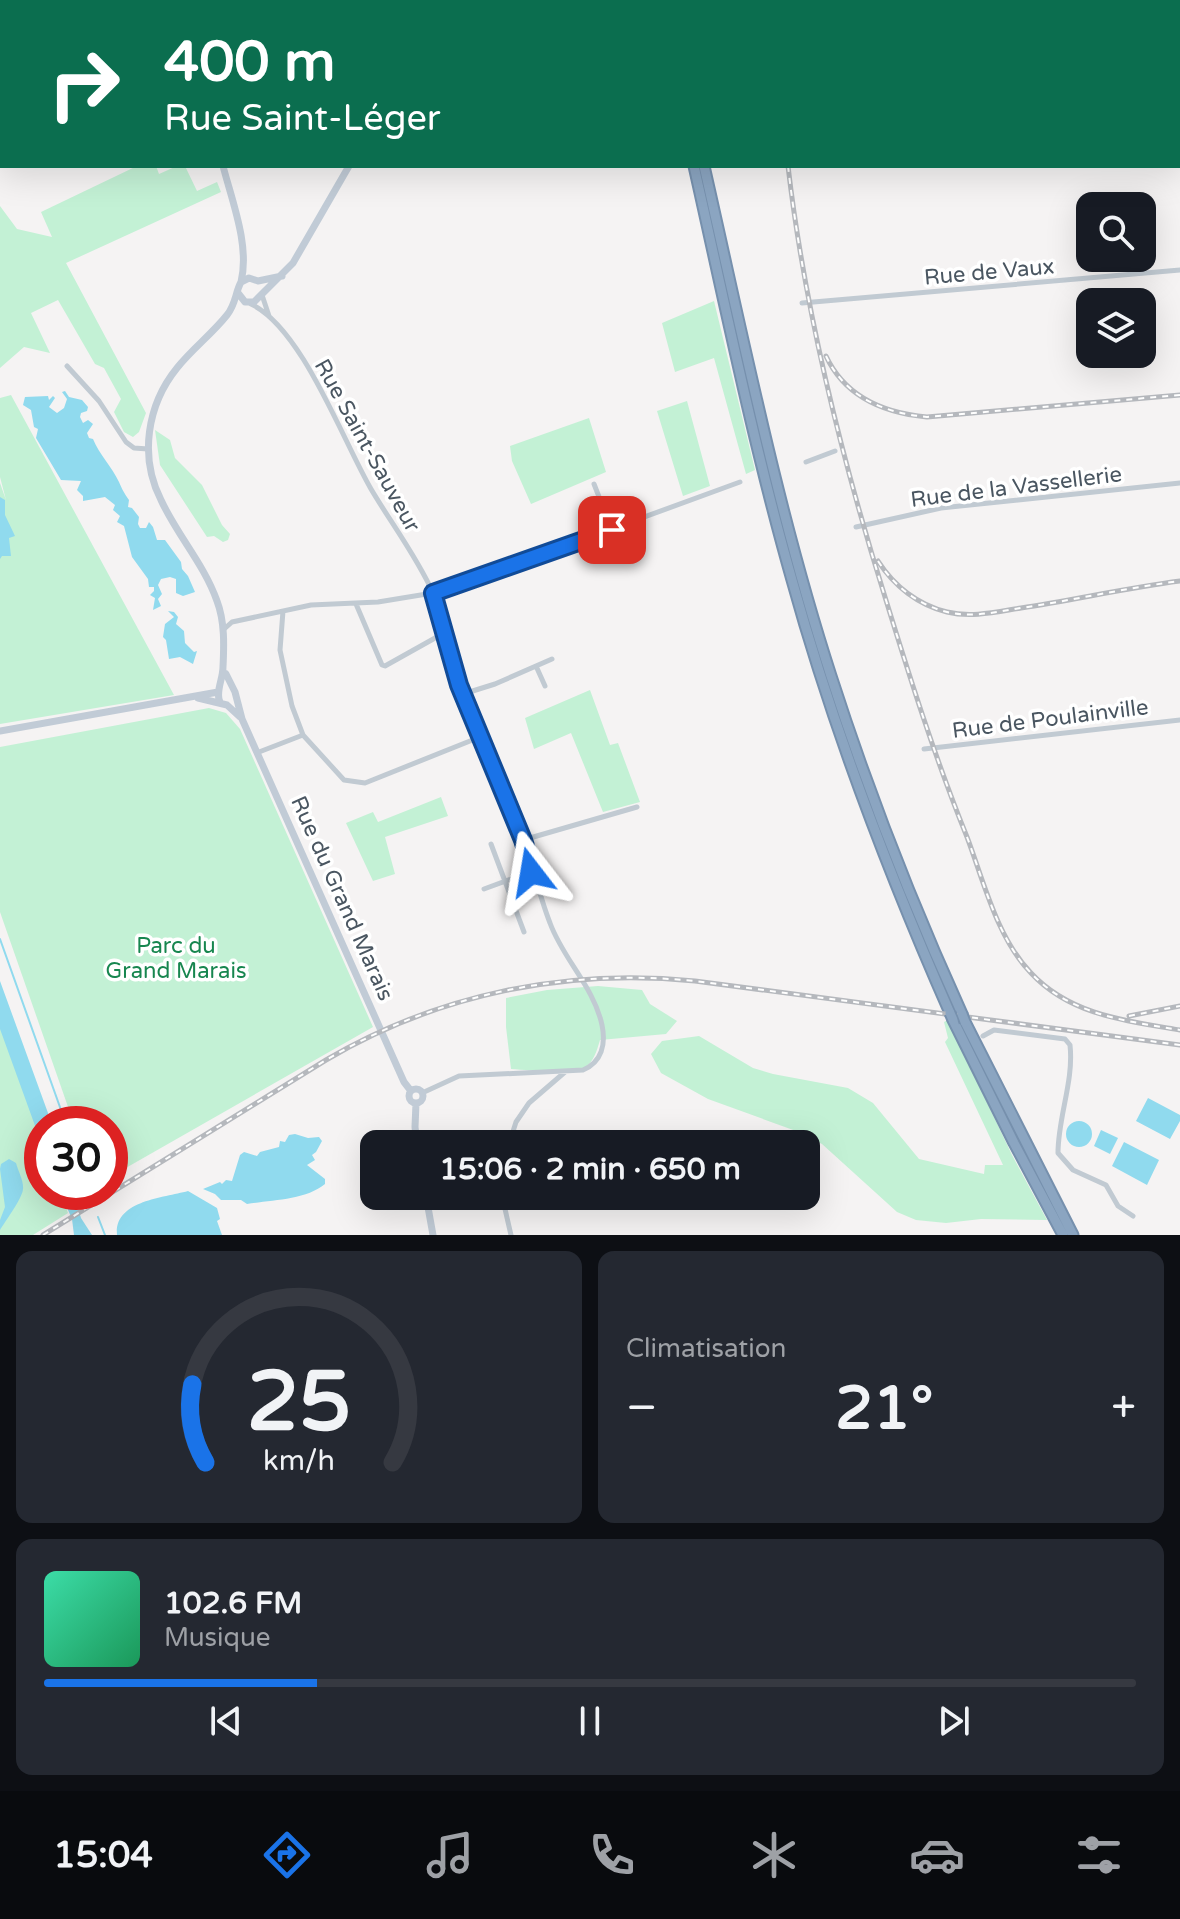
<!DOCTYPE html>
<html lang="fr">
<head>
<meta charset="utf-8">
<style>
  body { margin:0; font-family:"Varela Round",sans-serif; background:#242831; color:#f1f3f6; height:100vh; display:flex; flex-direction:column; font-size:30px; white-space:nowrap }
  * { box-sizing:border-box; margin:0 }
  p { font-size:26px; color:#9ea1a6 }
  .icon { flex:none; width:44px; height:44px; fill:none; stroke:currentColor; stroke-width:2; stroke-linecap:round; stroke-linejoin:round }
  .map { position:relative; height:1235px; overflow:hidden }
  .drawer { display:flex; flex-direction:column; gap:16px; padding:16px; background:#0d0f14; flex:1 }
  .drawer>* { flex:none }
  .guide { position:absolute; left:0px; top:0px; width:1180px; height:168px; box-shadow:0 8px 32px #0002; background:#0b6e4f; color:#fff; overflow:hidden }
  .tools { position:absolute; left:1076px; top:192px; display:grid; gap:16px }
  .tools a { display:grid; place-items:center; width:80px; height:80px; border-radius:16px; background:#171b24; box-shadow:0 8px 32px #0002; font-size:40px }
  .speed { position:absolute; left:24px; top:1106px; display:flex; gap:16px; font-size:40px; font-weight:700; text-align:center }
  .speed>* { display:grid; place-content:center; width:104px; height:104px; border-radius:50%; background:#171b24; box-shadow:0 8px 32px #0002; line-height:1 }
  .speed .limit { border:12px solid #d22; background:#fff; color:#111 }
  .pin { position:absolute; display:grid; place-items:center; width:68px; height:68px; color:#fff; margin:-34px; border-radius:16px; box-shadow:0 4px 12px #0006 }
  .me { position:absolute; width:88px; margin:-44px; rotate:346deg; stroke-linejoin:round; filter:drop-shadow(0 0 6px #0008) }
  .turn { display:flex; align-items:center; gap:28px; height:168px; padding:0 32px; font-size:36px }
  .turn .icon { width:104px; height:104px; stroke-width:2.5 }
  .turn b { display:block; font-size:56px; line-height:68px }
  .big { font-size:60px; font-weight:700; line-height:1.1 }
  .drawer .tile { flex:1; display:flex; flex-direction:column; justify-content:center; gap:12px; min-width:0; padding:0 28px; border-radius:16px; background:#242831 }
  .drawer .dial { align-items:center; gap:0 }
  .dial svg { height:208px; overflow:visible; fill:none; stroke:#363941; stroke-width:7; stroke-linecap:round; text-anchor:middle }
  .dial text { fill:#f1f3f6; stroke:none }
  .song { display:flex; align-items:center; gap:24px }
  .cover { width:96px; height:96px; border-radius:12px; background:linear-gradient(135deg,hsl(160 70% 55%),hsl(150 70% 35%)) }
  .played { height:8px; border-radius:4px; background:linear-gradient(90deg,#1a73e8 25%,#363941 25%) }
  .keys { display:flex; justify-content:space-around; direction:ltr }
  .heat { display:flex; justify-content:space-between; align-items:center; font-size:44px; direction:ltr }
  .drawer .tiles { flex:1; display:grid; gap:16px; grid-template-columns:1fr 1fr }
  .tile:last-child { grid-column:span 2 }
  .trip { position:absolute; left:360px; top:1130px; width:460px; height:80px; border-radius:16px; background:#171b24; box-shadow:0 8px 32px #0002; font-weight:700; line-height:80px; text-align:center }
  .menu { display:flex; height:128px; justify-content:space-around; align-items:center; background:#090b0e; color:#9ea1a6 }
  .menu .icon { width:56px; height:56px }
  .menu .selected { color:#1a73e8 }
  .menu b { font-size:36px; color:#f1f3f6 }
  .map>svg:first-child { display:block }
</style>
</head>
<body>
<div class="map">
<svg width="1180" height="1235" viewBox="0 0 1180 1235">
  <rect width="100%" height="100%" fill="#f5f3f3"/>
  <!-- green -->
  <path fill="#c3f1d5" d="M 137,166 L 156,166 L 159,174 L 177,166 L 185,166 L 197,191 L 217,182 L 221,192 L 66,263 L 146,413 L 139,432 L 133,437 L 124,432 L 114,412 L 121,399 L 104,368 L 95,364 L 58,300 L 31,313 L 50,353 L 24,347 L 0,368 L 0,206 L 17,229 L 52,237 L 41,212 Z
    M 714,301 L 755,470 L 746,474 L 714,358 L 675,372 L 662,323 Z
    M 11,395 L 174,695 L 0,724 L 0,483 L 6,500 L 0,477 L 0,398 Z
    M 687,401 L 710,486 L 683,496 L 657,411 Z
    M 589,418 L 606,472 L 531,504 L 512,461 L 510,446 Z
    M 155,430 L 170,440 L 175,458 L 202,485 L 222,525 L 230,534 L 228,540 L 223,542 L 214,536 L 207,537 L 160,465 Z
    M 590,690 L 610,745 L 618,743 L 640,802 L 603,812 L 571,733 L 534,749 L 525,718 Z
    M 209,708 L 226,713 L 240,729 L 373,1027 L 110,1177 L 110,1124 L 74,1124 L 0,912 L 0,747 Z
    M 441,797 L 448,816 L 385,837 L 395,874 L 373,881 L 346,823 L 373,812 L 378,822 Z
    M 598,986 L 642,990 L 650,1004 L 677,1021 L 666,1034 L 600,1040 C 597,1050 594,1062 584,1068 C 570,1075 528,1070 511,1069 L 506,1027 L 506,998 L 547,990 Z
    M 948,1020 L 1012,1155 L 1047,1220 L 981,1219 L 946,1223 L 916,1220 L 897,1212 L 822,1144 L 796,1131 L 708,1099 L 661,1073 L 651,1054 L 662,1041 L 699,1036 L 753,1068 L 773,1074 L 848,1088 L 873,1103 L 919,1159 L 984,1174 L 985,1165 L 1003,1165 L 945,1042 L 948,1038 L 944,1022 Z
    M 0,1025 L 42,1142 L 42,1192 L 60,1192 L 68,1213 L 33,1235 L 0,1235 Z"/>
  <!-- water -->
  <path fill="#90daee" d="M 65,391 L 69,397 L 82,400 L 88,407 L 87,411 L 81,413 L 80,417 L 83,423 L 88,420 L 93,424 L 87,433 L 89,438 L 93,439 C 99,454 112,467 119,482 C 122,489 124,493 129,500 L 128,507 L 132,508 L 139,517 L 138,524 L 140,528 L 146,528 L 149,522 L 153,527 L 157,540 L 165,540 L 181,562 L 182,569 L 188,576 L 195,592 L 183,596 L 176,593 L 176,579 L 170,577 L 161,579 L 158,585 L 162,594 L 158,599 L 161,606 L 153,610 L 155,598 L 150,595 L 154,591 L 154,587 L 149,587 L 148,579 L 132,557 L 124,526 L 117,522 L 120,516 L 113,510 L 115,505 L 105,497 L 83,501 L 83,496 L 77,490 L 81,481 L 61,480 L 36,438 L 38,429 L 34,427 L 31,410 L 23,405 L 25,397 L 48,396 L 49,400 L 53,396 L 55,398 L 49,407 L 57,413 L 64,408 L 67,399 L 62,392 Z
    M 0,497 L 5,500 L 5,515 L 15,536 L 9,538 L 11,556 L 2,556 L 0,559 Z
    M 168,611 L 174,612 L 178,617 L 176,624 L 184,631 L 185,643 L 194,652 L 197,651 L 193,664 L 180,657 L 169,659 L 166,640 L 163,637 L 165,624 L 174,617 Z
    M 0,981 L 52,1124 L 42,1124 L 42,1145 L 0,1029 Z
    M 1148,1098 L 1180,1115 L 1180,1121 L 1170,1139 L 1136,1121 Z
    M1066 1134a13 13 0 1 1 26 0a13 13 0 1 1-26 0Z
    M 1101,1130 L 1118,1138 L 1110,1154 L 1094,1146 Z
    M 295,1134 L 308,1138 L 319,1137 L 322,1141 L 316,1152 L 312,1155 L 315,1160 L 307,1165 L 325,1179 L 325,1184 C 306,1200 271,1200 247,1204 L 241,1200 L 221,1200 L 215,1194 L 203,1189 L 220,1182 L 222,1184 L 226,1180 L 232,1181 L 240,1155 L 244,1152 L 257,1156 L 260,1152 L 279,1147 L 280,1141 L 285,1142 L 289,1135 Z
    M 1124,1142 L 1159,1160 L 1147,1185 L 1112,1166 Z
    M 9,1159 L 16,1163 C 18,1171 24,1181 23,1189 C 23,1197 5,1222 0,1230 L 0,1220 L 5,1207 L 0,1169 L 1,1164 Z
    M 188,1191 L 217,1208 L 220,1219 L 217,1221 L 222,1235 L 117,1235 C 114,1201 162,1198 188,1191 Z
    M 60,1192 L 73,1192 L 81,1218 L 92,1235 L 74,1235 L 72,1219 Z"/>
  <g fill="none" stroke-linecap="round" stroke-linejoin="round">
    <!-- stream -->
    <path stroke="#90daee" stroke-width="2" d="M 0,939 L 66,1124
      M 98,1217 L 105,1235"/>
    <defs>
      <path id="highway" d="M 638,0 L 639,2
        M 656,0 L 657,2
        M 666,0 L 667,2
        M 693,2 L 694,0
        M 694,166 C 725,304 753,443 792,580 C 833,728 888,872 950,1013
        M 704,166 C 743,337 777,509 831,676 C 868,791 912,904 962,1014
        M 953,1020 L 1014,1143 L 1063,1235
        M 965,1022 L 1073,1235"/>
    </defs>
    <!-- highway casing -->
    <use href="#highway" stroke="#7690ad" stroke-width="13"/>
    <!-- street -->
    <path stroke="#c1cad2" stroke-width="5" d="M 262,295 L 269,316
      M 802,303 L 1180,270
      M 251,304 C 302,328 342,439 371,489 C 391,523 417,557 433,593 C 445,622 450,656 460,686 C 477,738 503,786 522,837 C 533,865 539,895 550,923 C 563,959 594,987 602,1025 C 606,1044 602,1062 583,1070 L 459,1076 L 422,1093
      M 67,366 L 99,401 L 126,442 L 134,448 L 148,449
      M 806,462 L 835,451
      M 594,484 L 612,530
      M 856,527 L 941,508 L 1180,483
      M 356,604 L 382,665 L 385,666 L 444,633
      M 223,630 L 232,622 L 311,605 L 378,602 L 439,592 L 740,482
      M 536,666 L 545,686
      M 463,694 L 495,684 L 552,659
      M 303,735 L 344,780 L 365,783 L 480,737
      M 924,749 L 1180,720
      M 259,752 L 303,735 L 292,706 L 280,650 L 283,611
      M 523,840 L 637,807
      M 491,844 L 524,932
      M 484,889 L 533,871
      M 983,1036 L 994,1030 L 1065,1039 L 1070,1045 C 1074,1081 1058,1117 1058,1153 L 1073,1170 L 1106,1185 L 1118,1206 L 1133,1216
      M 509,1144 L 516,1122 L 529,1103 L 565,1072
      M 502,1196 L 511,1235"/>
    <!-- secondary -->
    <path stroke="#c1cbd6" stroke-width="7" d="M 167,0 L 167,2
      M 451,2 L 453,0
      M 223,166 C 232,201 250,246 241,282
      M 238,293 L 245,302 L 254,302 L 293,263 L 349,166
      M 226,674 L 235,692 L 242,719 L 404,1082 L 411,1091
      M 198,698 L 227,705 L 240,717
      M 220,702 C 215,693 223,679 223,667 C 224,646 225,622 217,601 C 204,564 177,535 161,500 C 139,457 147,405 177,368 C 192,349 212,334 227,315 C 236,304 235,293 241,282 L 249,278 L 258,281 L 282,276
      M 0,731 L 218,692
      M409 1096a7 7 0 1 1 14 0a7 7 0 1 1-14 0Z
      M 416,1103 L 415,1127 L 417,1144
      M 426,1196 L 433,1235"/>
    <!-- highway -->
    <use href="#highway" stroke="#8ba5c1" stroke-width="9"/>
    <defs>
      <path id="rail" d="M 765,0 L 766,2
        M 1080,0 L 1080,2
        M 788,166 C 805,312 841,456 885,597 C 910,678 935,758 967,837 C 984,882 997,938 1031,973 C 1070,1015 1126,1021 1180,1030
        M 826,356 C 845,397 884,413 927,417 L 1180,395
        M 878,561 C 894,586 918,605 947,612 C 971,618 996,612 1021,608 C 1074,600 1126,588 1180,581
        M 1129,1016 L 1180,1006
        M 43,1235 L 326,1060 C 438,994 566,968 695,981 L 1180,1045"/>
    </defs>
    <!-- rail casing -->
    <use href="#rail" stroke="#b5b8bd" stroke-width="5"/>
    <!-- rail -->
    <use href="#rail" stroke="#fff" stroke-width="2" stroke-dasharray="6" stroke-linecap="butt"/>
    <defs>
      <path id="highway-bridge" d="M 950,1013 L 953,1020
        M 962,1014 L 965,1022"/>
    </defs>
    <!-- highway-bridge casing -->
    <use href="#highway-bridge" stroke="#7690ad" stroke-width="13" stroke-linecap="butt"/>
    <!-- highway-bridge -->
    <use href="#highway-bridge" stroke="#8ba5c1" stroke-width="9"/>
  </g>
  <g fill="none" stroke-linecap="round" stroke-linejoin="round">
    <defs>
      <path id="route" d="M 531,872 L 533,871 L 523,840 L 459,685 L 433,593 L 612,530"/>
    </defs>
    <!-- route casing -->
    <use href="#route" stroke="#114b97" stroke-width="20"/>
    <!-- route -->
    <use href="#route" stroke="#1a73e8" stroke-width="14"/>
  </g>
  <g text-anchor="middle" stroke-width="7" stroke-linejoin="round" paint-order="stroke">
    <!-- street labels -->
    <g font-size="22" fill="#4a5661" stroke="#fff">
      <text transform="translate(989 271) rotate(-5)" y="8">Rue de Vaux</text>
      <text transform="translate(368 445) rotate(61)" y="8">Rue Saint-Sauveur</text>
      <text transform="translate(1016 486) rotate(-7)" y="8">Rue de la Vassellerie</text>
      <text transform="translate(1050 718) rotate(-7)" y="8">Rue de Poulainville</text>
      <text transform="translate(343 898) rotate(66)" y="8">Rue du Grand Marais</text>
    </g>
    <!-- park labels -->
    <g font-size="22" fill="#17864f" stroke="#fff">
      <text x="176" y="953">Parc du<tspan x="176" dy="25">Grand Marais</tspan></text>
    </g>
  </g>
</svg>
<div class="tools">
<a><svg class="icon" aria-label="search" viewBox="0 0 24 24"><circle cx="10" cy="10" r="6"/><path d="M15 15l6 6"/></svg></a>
<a><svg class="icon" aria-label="layers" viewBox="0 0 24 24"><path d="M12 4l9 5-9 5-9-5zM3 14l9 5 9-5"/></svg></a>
</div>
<div class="speed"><div class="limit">30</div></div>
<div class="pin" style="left:612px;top:530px;background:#d93025"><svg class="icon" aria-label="arrive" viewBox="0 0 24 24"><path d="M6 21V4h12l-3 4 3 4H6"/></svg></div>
<svg class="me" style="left:531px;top:872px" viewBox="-20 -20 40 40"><path d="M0-17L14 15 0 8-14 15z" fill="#1a73e8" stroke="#fff" stroke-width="4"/></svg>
<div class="trip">15:06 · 2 min · 650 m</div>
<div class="guide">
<div class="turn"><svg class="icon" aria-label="right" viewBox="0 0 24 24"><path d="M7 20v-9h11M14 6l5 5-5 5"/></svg><div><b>400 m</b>Rue Saint-Léger</div></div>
</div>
</div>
<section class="drawer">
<div class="tiles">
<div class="tile dial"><svg viewBox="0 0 100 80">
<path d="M14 69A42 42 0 1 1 86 69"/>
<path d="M14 69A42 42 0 0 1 9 39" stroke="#1a73e8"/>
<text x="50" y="56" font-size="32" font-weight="700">25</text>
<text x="50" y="72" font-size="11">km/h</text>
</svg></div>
<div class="tile"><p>Climatisation</p>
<div class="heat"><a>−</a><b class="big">21°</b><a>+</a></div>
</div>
<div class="tile">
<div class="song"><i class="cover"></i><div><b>102.6 FM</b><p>Musique</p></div></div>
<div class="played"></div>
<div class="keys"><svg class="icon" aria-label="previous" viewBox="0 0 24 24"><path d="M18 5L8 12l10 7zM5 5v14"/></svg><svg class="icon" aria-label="pause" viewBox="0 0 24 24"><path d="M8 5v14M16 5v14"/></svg><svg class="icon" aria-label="next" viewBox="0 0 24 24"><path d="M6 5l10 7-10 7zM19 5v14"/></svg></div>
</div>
</div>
</section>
<nav class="menu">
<b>15:04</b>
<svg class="icon selected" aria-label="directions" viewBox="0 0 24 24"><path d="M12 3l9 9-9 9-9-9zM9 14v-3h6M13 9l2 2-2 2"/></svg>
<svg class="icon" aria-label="music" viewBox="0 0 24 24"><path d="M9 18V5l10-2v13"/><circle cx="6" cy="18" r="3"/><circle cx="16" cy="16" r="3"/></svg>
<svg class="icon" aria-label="phone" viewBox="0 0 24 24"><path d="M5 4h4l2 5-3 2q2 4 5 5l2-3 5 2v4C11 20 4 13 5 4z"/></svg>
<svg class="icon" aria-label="climate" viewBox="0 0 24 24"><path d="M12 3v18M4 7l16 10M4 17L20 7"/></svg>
<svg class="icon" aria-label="car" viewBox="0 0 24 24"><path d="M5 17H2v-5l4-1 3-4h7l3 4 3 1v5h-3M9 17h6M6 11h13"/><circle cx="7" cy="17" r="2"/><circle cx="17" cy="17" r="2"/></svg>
<svg class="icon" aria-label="filters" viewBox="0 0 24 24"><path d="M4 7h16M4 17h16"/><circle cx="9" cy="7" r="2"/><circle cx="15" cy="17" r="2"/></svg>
</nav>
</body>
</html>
